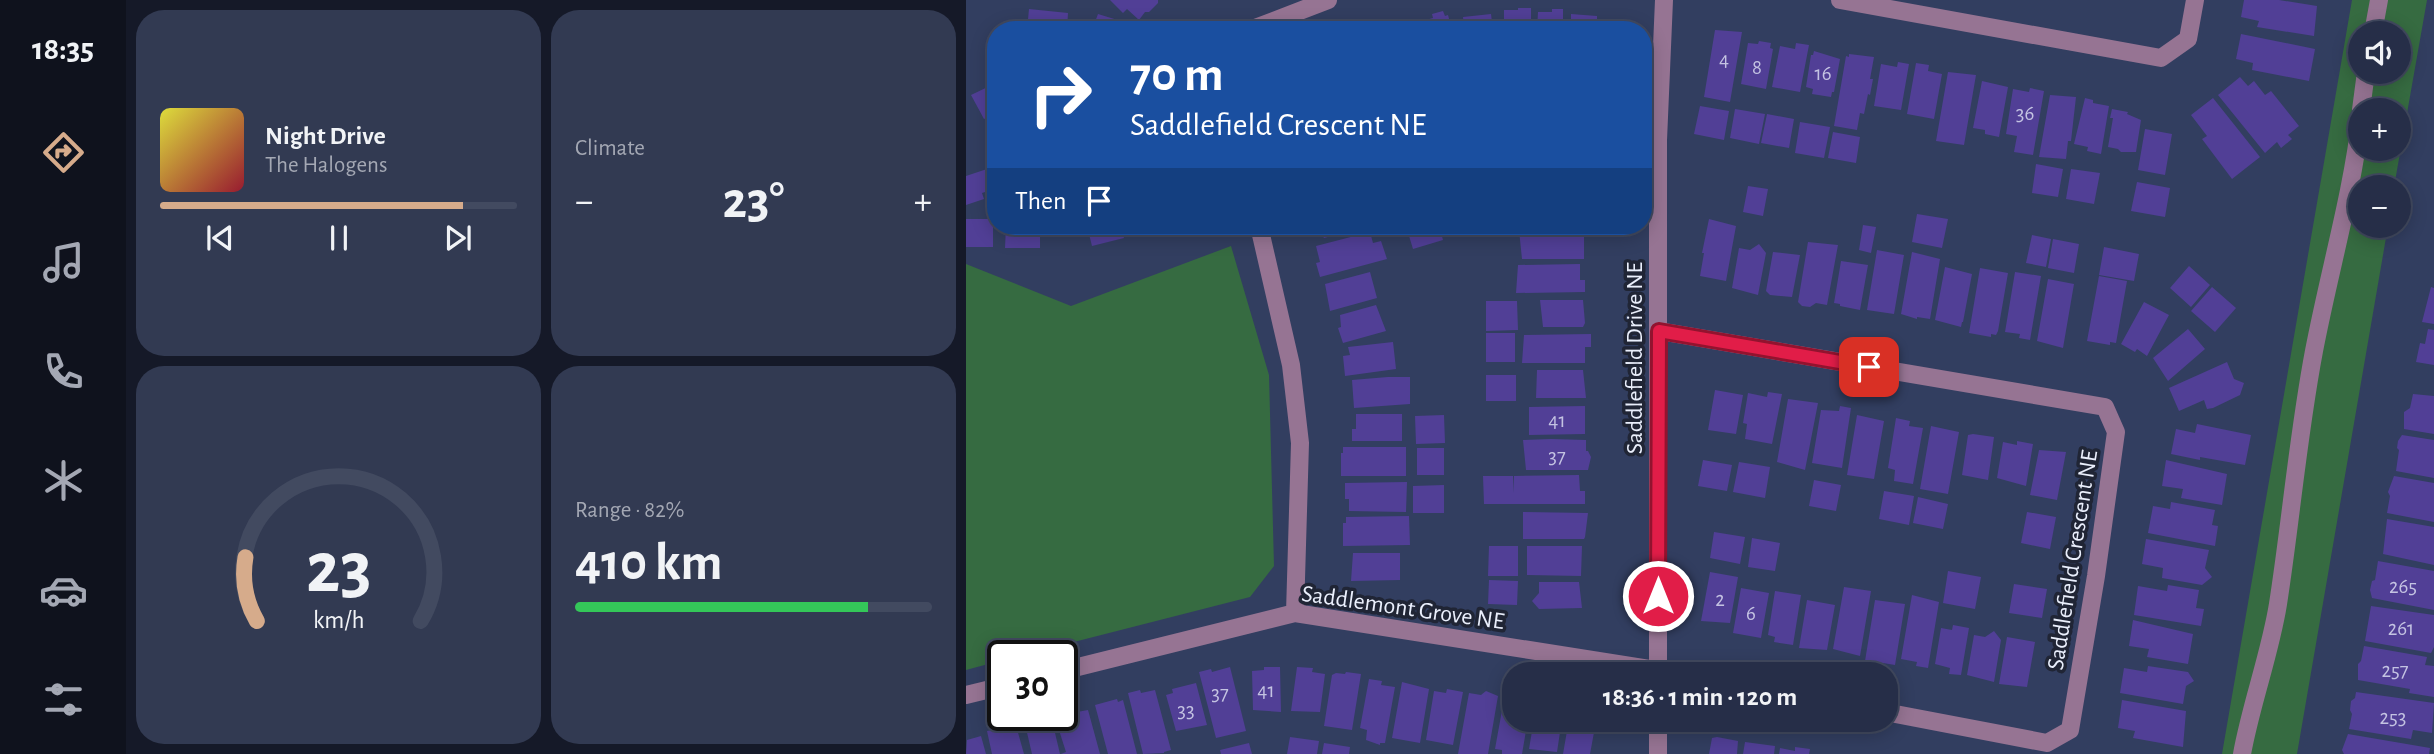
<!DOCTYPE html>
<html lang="en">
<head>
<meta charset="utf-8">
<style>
  body { margin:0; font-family:"Alegreya Sans",sans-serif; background:#323a52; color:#f1f3f6; height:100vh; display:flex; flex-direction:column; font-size:26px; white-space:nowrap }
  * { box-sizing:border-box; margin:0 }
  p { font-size:23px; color:#a4a8b4 }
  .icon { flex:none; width:38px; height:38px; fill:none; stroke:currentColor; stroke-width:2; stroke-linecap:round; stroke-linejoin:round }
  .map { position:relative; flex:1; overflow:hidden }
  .side { display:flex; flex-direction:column; gap:10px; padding:10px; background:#151928; width:840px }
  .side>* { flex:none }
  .top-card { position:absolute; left:21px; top:21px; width:665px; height:214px; border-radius:28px; box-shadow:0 4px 18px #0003,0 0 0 2px #424a60; background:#1a4fa0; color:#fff; overflow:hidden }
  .fabs { position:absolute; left:1382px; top:21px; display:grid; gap:14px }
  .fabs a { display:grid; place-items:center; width:63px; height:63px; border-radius:50%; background:#262e48; box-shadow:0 4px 18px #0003,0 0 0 2px #424a60; font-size:35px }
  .speed { position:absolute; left:21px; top:640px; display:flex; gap:14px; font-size:35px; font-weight:700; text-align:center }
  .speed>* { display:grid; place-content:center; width:91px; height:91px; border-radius:50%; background:#262e48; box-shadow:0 4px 18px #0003,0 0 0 2px #424a60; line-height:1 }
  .speed .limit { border:4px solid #111; border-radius:10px; background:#fff; color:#111 }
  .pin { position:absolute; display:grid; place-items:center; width:60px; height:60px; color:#fff; margin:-30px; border-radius:14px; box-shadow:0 4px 10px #0006 }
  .me { position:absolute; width:77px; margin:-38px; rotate:0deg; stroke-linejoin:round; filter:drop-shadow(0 0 5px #0008) }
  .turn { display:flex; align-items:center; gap:24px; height:147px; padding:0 28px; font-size:32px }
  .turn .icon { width:91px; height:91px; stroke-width:2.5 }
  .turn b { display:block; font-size:49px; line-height:60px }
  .then { display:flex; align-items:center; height:66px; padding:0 28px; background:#0003; gap:14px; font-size:26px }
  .big { font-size:52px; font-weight:700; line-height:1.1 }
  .side .tile { flex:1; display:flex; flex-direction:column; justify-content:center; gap:10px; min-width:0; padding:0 24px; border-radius:28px; background:#323a52 }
  .side .dial { align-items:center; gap:0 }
  .dial svg { height:182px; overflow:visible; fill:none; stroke:#424a60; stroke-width:7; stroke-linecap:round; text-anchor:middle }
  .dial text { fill:#f1f3f6; stroke:none }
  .song { display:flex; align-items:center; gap:21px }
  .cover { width:84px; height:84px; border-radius:10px; background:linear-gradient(135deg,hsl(60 70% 55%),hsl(350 70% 35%)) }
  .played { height:7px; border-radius:4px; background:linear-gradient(90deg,#d6ab8b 85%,#424a60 85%) }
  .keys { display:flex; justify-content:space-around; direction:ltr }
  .heat { display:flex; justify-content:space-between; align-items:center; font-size:38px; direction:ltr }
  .charge { height:10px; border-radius:5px; background:linear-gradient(90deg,#34c759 82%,#424a60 0) }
  .side .tiles { flex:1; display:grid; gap:10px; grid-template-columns:repeat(2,1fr) }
  .trip { position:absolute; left:536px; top:662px; width:396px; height:70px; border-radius:28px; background:#262e48; box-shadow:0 4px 18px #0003,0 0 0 2px #424a60; font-weight:700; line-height:70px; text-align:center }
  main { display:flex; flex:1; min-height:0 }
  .tabs { display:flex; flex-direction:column; width:126px; justify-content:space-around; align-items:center; background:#0f121d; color:#a4a8b4 }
  .tabs .icon { width:49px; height:49px }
  .tabs .selected { color:#d6ab8b }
  .tabs b { font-size:32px; color:#f1f3f6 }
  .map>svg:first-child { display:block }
</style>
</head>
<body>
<main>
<nav class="tabs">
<b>18:35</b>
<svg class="icon selected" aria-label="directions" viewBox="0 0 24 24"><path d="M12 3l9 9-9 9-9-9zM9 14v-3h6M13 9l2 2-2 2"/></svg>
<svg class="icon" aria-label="music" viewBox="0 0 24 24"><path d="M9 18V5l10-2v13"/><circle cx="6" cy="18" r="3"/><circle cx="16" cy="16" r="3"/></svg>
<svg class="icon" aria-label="phone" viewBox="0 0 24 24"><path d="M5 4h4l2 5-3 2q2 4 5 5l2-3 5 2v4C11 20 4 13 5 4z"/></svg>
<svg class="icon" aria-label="climate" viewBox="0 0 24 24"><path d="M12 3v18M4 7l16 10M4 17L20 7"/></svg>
<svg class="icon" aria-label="car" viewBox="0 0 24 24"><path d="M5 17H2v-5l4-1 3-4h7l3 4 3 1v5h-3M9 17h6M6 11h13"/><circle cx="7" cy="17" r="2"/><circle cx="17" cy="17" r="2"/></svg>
<svg class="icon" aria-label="filters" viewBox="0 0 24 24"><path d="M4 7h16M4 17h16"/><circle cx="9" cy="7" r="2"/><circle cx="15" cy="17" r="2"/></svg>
</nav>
<section class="side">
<div class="tiles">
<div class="tile">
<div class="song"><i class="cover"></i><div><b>Night Drive</b><p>The Halogens</p></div></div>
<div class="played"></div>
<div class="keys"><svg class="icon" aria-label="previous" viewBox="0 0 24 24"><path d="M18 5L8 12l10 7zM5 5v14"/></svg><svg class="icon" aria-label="pause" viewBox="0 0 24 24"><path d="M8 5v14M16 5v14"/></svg><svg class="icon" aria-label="next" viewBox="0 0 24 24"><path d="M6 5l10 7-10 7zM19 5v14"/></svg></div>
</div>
<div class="tile"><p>Climate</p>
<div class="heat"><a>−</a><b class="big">23°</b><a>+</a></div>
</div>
<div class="tile dial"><svg viewBox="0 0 100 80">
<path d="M14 69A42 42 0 1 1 86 69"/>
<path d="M14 69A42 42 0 0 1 9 41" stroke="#d6ab8b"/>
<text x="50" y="56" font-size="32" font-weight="700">23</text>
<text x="50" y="72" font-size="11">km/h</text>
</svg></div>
<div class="tile"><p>Range · 82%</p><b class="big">410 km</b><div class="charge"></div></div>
</div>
</section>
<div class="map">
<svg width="1468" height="754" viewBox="0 0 1468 754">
  <rect width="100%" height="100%" fill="#323e60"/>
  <!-- green -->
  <path fill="#366b41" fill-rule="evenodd" d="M 1386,0 L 1461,0 L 1428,187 L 1395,187 L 1395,226 L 1422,226 L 1331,754 L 1256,754 ZM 1395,33 L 1433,33 L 1433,72 L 1395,72 ZM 1395,110 L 1433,110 L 1433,149 L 1395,149 Z
    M 265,246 L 303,375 L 308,566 L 284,597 L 53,656 L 37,656 L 37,660 L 0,670 L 0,264 L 105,306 Z"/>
  <!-- building -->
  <path fill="#513f96" d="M 144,0 L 192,0 L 192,3 L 183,12 L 179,12 L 173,20 L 161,9 L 157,13 Z
    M 1278,0 L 1313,0 L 1351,6 L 1348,36 L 1291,27 L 1293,21 L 1275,17 Z
    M 552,8 L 565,8 L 565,30 L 538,30 L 538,10 L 552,10 Z
    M 63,9 L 102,13 L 101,30 L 61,30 Z
    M 586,9 L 597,9 L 597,30 L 571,30 L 572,12 L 586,12 Z
    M 477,11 L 479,16 L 482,15 L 486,30 L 458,30 L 456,21 L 467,18 L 466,14 Z
    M 132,14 L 181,29 L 181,30 L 126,30 Z
    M 525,14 L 527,30 L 498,30 L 497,17 Z
    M 605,14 L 631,16 L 631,30 L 605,30 Z
    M 749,30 L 776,32 L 764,102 L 738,97 Z
    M 1275,34 L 1349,49 L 1343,81 L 1286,70 L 1287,63 L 1270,59 Z
    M 793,41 L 805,43 L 804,48 L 807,49 L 800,89 L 775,84 L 782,43 L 792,44 Z
    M 830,43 L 843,45 L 834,92 L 806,87 L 814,46 L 829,49 Z
    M 848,51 L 874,59 L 868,92 L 866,92 L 865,97 L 846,94 L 847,89 L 840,87 L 845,55 L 847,55 Z
    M 883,54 L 908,57 L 904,79 L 907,79 L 904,95 L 902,94 L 898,114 L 894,113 L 891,130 L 868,126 L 880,56 L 883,57 Z
    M 932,62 L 943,64 L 935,110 L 908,106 L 915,64 L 931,67 Z
    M 950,63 L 963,65 L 962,71 L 976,74 L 968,119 L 941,114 Z
    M 982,72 L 1010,75 L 998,145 L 970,141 Z
    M 1274,77 L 1282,86 L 1288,81 L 1299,95 L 1305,91 L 1333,126 L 1322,135 L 1326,139 L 1315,148 L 1311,142 L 1299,153 L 1252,95 Z
    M 1016,81 L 1042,87 L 1033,137 L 1019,134 L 1019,130 L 1007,128 Z
    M 30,83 L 30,113 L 18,119 L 5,95 Z
    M 1064,88 L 1078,91 L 1067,155 L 1048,152 L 1051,136 L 1040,134 L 1047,89 L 1063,92 Z
    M 1084,95 L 1110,97 L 1105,141 L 1102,141 L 1100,159 L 1073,157 Z
    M 1119,98 L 1127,100 L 1127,103 L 1143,106 L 1135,154 L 1121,151 L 1122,147 L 1108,144 Z
    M 1247,98 L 1294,157 L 1266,179 L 1236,139 L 1241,136 L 1225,115 Z
    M 734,106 L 763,111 L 758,140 L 728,134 Z
    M 769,109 L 799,114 L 793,144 L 764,138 Z
    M 1146,109 L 1162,112 L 1161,114 L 1175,120 L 1170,152 L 1155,152 L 1152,149 L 1142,147 L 1147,118 L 1144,118 Z
    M 801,114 L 828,119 L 823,148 L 795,143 Z
    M 834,122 L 864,127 L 858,158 L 829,153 Z
    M 1179,129 L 1206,134 L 1199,175 L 1172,170 Z
    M 867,132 L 894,137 L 890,163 L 862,158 Z
    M 1070,164 L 1097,169 L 1092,197 L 1066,193 Z
    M 21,169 L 28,189 L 16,193 L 18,199 L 0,205 L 0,176 Z
    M 1105,169 L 1134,173 L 1128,204 L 1100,199 Z
    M 1171,182 L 1204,188 L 1199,217 L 1165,211 Z
    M 782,186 L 802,189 L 797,216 L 777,212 Z
    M 951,214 L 982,219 L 976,248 L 946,242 Z
    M 0,219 L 27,219 L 27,247 L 0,247 Z
    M 743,219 L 770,226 L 760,281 L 734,276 L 738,253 L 736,253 Z
    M 897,225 L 910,227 L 905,253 L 893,250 Z
    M 40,226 L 74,226 L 74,248 L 39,248 Z
    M 121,226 L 154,226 L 158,238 L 126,246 Z
    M 351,226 L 400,226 L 400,227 L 358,238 Z
    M 440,226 L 473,226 L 477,240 L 447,249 Z
    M 568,228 L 618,229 L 618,259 L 556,259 L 553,230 Z
    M 404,232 L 407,243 L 415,241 L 421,259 L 354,277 L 350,263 L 354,262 L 350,246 Z
    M 1066,235 L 1085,239 L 1080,267 L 1060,263 Z
    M 1087,239 L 1113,244 L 1108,273 L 1082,268 Z
    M 842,242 L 872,245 L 861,305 L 850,303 L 844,307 L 836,306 L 832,302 Z
    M 793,244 L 800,253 L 792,295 L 766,288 L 773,248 L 784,250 Z
    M 1138,247 L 1173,254 L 1168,281 L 1133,275 Z
    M 911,250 L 938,255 L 928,314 L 901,310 Z
    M 807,252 L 834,255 L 826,297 L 804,295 L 800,291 Z
    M 946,252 L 974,259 L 964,319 L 951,317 L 951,319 L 935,314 Z
    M 875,261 L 902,265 L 894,310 L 874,306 L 874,304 L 868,303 Z
    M 614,264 L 614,280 L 619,280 L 619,292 L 550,293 L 552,265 Z
    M 1223,266 L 1244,285 L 1225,307 L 1204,288 Z
    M 979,267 L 1006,274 L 997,322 L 996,322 L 995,327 L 969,320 Z
    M 1014,268 L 1042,273 L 1032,331 L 1030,335 L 1025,334 L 1025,337 L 1003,333 Z
    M 404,272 L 411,298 L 364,311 L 359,284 Z
    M 1049,272 L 1075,276 L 1064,340 L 1053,338 L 1054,334 L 1039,332 Z
    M 1133,276 L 1161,281 L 1150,343 L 1144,342 L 1144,345 L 1121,341 Z
    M 1082,279 L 1108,284 L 1097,348 L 1071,341 Z
    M 1246,287 L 1270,308 L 1249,332 L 1225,311 Z
    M 1465,287 L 1468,288 L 1468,324 L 1456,322 Z
    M 574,300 L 617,300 L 619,323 L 617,327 L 577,327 Z
    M 520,301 L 551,301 L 552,330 L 520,331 Z
    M 1178,302 L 1203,315 L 1181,356 L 1171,349 L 1169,352 L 1155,344 Z
    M 410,305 L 420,331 L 377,343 L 372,328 L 375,327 L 374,315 Z
    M 1222,329 L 1239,349 L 1202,381 L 1187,358 Z
    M 1462,329 L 1468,330 L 1468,365 L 1450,362 L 1454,343 L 1459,344 Z
    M 520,333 L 549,333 L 549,362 L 520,362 Z
    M 625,334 L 625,347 L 619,347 L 619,363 L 556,363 L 558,335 Z
    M 427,342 L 430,369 L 379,376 L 377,356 L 384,355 L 382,347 Z
    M 1261,362 L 1268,379 L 1278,383 L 1274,395 L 1247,408 L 1241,409 L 1238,400 L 1213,411 L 1203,388 Z
    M 571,370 L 617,370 L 620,398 L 570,398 Z
    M 520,375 L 550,375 L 550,401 L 520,401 Z
    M 422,377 L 444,377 L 444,404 L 388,408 L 386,380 Z
    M 749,390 L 777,395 L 770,434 L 742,430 Z
    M 802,392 L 816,394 L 806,444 L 779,439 L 781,424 L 777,423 L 782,393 L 801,397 Z
    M 1447,394 L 1468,396 L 1468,434 L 1438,429 L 1438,412 L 1444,408 Z
    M 822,399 L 852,403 L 839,470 L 811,462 Z
    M 619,406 L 619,434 L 563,435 L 563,407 Z
    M 874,406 L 885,408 L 876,468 L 846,463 L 855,410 L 873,411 Z
    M 390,414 L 436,414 L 436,441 L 386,441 L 386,429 L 390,429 Z
    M 478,415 L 479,443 L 450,444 L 449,416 Z
    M 891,415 L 918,421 L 908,479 L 881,475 Z
    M 930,418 L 944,421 L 943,426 L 957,428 L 947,484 L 928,481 L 929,470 L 922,468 Z
    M 1231,424 L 1285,435 L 1279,465 L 1234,457 L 1234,460 L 1205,454 L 1210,429 L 1229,433 Z
    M 965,426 L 993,432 L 982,494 L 954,489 Z
    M 1007,434 L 1028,437 L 1022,480 L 996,475 L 1002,435 Z
    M 1436,435 L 1468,440 L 1468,478 L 1430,471 L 1433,450 L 1431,448 L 1432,441 Z
    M 585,439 L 620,440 L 620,451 L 622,451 L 625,457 L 622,470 L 560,470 L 557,440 Z
    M 1051,441 L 1067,444 L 1060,486 L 1031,478 L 1037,442 L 1051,445 Z
    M 377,447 L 440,447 L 440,476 L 375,476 L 375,453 L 377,453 Z
    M 451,448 L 478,448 L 478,475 L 451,475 Z
    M 1073,450 L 1100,452 L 1091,500 L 1064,495 Z
    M 737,460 L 766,465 L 761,491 L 732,486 Z
    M 1200,460 L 1261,474 L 1256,505 L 1215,498 L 1217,489 L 1196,486 Z
    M 773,462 L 804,467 L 799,498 L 767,492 Z
    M 613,475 L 614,491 L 619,491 L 619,504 L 518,504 L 517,476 L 547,476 L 548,493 L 548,476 Z
    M 1428,476 L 1468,483 L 1468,522 L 1421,513 L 1424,496 L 1422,492 Z
    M 848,480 L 875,485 L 870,511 L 843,506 Z
    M 441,482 L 440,512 L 383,511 L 383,499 L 379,499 L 379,483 Z
    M 478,485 L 478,513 L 447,513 L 447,486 Z
    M 918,491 L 948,496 L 943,525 L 913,519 Z
    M 952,497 L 982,504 L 977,529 L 947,523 Z
    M 1205,502 L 1249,510 L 1246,525 L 1252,526 L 1249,546 L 1182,533 L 1187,506 L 1204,509 Z
    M 557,512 L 622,513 L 619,537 L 618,539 L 557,539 Z
    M 1061,512 L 1090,517 L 1084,549 L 1055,543 Z
    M 443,516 L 444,545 L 377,546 L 377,523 L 380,523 L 380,517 Z
    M 1421,519 L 1468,527 L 1468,565 L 1417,554 Z
    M 748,532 L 779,537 L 774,564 L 744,558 Z
    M 786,538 L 814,543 L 809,571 L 782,567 Z
    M 1180,539 L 1243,550 L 1239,568 L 1246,577 L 1236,585 L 1196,578 L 1197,568 L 1176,564 Z
    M 523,546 L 552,546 L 552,576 L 522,576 Z
    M 561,546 L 616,546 L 615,576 L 561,575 Z
    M 387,553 L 434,553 L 434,580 L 385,581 Z
    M 1412,561 L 1468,571 L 1468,610 L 1406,598 L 1404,590 L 1406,581 L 1409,580 Z
    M 982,571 L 1015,577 L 1009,609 L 977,603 Z
    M 744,572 L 772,577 L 764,623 L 735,621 Z
    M 523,580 L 552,581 L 551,605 L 522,604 Z
    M 573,582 L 613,582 L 616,608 L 573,609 L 566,601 L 573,593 Z
    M 1048,584 L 1081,589 L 1076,618 L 1043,613 Z
    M 1202,585 L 1233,590 L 1230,608 L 1238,609 L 1235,626 L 1168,615 L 1172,586 L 1201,591 Z
    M 878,587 L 905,591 L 894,656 L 867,649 Z
    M 775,588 L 803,593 L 795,638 L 767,633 Z
    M 809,591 L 835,595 L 827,645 L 808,642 L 809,637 L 802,635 Z
    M 946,595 L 973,602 L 962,668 L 950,666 L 951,662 L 935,659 Z
    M 841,600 L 869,605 L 861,650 L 833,648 Z
    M 909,600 L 939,604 L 929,665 L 917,663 L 911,667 L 903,665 L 899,661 Z
    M 1405,606 L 1468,615 L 1468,647 L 1465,653 L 1399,641 Z
    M 1167,620 L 1227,634 L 1222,664 L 1181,657 L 1183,649 L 1163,646 Z
    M 987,625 L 1003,628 L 995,675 L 983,674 L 984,668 L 969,664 L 975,628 L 986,630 Z
    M 1028,631 L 1035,640 L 1028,682 L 1001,675 L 1008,635 L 1019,637 Z
    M 1041,637 L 1069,642 L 1061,687 L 1033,684 Z
    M 1398,646 L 1461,657 L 1459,665 L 1468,666 L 1468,697 L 1443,693 L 1444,689 L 1392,680 L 1392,664 L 1395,661 Z
    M 1182,666 L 1222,672 L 1228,681 L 1220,686 L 1217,704 L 1154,693 L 1158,668 L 1181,672 Z
    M 264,667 L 280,731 L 250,738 L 233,672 L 245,669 L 246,672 Z
    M 298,667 L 314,667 L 315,712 L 287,710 L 286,671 L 298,670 Z
    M 331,667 L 347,668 L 346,672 L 359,674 L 354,712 L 325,711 Z
    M 380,672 L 395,674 L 386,730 L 358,726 L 366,675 L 370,673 L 379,674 Z
    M 403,679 L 416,681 L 415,685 L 429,687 L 419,743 L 414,743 L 414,745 L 400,740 L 401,730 L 394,728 Z
    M 436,682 L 463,689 L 454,743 L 426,738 Z
    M 230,683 L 241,725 L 210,731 L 200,695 L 207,693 L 206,689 Z
    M 481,689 L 497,692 L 487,745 L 460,740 L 468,691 L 480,693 Z
    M 174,690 L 175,693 L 189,690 L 205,750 L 198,752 L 198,753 L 177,754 L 162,693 Z
    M 520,691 L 532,696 L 522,754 L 492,754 L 503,693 L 515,695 Z
    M 1390,692 L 1468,703 L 1466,733 L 1447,730 L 1445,739 L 1383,729 L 1386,714 L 1384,710 L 1385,701 L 1389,698 Z
    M 151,699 L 152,702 L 157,700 L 171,754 L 142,754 L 129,705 Z
    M 538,699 L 548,701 L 548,719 L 562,719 L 556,754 L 536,754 L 536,750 L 529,749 Z
    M 1156,700 L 1220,711 L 1217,747 L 1167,738 L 1169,731 L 1152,728 Z
    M 122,710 L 134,754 L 95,754 L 100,752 L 92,727 L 94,726 L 92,721 L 112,715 L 111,712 Z
    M 85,716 L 94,754 L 66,754 L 59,724 L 74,720 L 73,717 Z
    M 568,719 L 596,719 L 591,752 L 563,749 Z
    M 49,722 L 58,754 L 26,754 L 21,731 L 32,729 L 31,727 L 36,723 Z
    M 614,724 L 629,727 L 624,754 L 597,754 L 602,725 L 614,727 Z
    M 1382,734 L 1464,748 L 1463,754 L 1378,754 L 1376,750 Z
    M 15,736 L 20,754 L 0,754 L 1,740 Z
    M 324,737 L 353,741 L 351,754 L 321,754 Z
    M 751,737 L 772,741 L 771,754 L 743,754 L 746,738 Z
    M 779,742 L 809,746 L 808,754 L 777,754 Z
    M 283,743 L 286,754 L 255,754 L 254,750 Z
    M 358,743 L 384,747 L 383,754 L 356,754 Z
    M 829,747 L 844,749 L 843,754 L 813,754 L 814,748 L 829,751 Z"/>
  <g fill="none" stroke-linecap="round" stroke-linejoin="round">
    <!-- minor -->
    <path stroke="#967493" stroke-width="18" d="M 874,0 L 1195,58 L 1222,39 L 1229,0
      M 284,30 L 362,0
      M 1407,33 L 1413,0
      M 1395,110 L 1400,72
      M 293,226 L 325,365 L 334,443 L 329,613
      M 693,331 L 1139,407 L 1150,432 L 1130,576 L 1104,730 L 1081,743 L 919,712
      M 96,671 L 329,613 L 715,674
      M 692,674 L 692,140 L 698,0
      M 0,695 L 37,686
      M 692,754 L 692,719
      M 1276,754 C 1285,704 1304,654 1312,604 C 1325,520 1332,435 1348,351 C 1363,272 1386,195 1395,116"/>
  </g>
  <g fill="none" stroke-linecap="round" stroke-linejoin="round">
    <defs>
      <path id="route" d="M 692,596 L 693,331 L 903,367"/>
    </defs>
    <!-- route casing -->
    <use href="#route" stroke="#92132f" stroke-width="18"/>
    <!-- route -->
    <use href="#route" stroke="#e11d48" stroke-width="12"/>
  </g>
  <g text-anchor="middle" stroke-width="7" stroke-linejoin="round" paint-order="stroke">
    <!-- number labels -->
    <g font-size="21" fill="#c4c3e2">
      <text x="758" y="66">4</text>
      <text x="791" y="74">8</text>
      <text x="857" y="80">16</text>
      <text x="1059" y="120">36</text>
      <text x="591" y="427">41</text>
      <text x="591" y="463">37</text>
      <text x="1437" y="593">265</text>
      <text x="754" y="606">2</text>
      <text x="785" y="620">6</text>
      <text x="1435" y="635">261</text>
      <text x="1429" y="677">257</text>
      <text x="300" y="697">41</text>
      <text x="254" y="700">37</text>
      <text x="220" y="717">33</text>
      <text x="1427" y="724">253</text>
    </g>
    <!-- street labels -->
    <g font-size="24" fill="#eaeffc" stroke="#202535">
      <text transform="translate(668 358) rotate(-90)" y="8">Saddlefield Drive NE</text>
      <text transform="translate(1106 560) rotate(-81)" y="8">Saddlefield Crescent NE</text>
      <text transform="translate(437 607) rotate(8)" y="8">Saddlemont Grove NE</text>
    </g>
  </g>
</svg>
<div class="fabs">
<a><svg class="icon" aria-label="sound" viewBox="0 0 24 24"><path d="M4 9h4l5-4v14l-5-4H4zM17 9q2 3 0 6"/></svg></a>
<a>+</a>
<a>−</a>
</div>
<div class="speed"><div class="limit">30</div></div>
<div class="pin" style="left:903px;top:367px;background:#d93025"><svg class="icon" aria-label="arrive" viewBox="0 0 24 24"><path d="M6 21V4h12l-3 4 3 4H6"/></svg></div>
<svg class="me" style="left:692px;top:596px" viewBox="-20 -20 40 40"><circle r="17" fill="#e11d48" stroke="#fff" stroke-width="3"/><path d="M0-11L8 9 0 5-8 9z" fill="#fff"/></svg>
<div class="trip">18:36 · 1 min · 120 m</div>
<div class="top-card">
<div class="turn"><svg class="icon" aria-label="right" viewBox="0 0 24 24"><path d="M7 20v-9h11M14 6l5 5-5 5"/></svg><div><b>70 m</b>Saddlefield Crescent NE</div></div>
<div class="then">Then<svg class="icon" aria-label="arrive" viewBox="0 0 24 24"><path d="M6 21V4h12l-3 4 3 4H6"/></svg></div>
</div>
</div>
</main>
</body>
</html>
